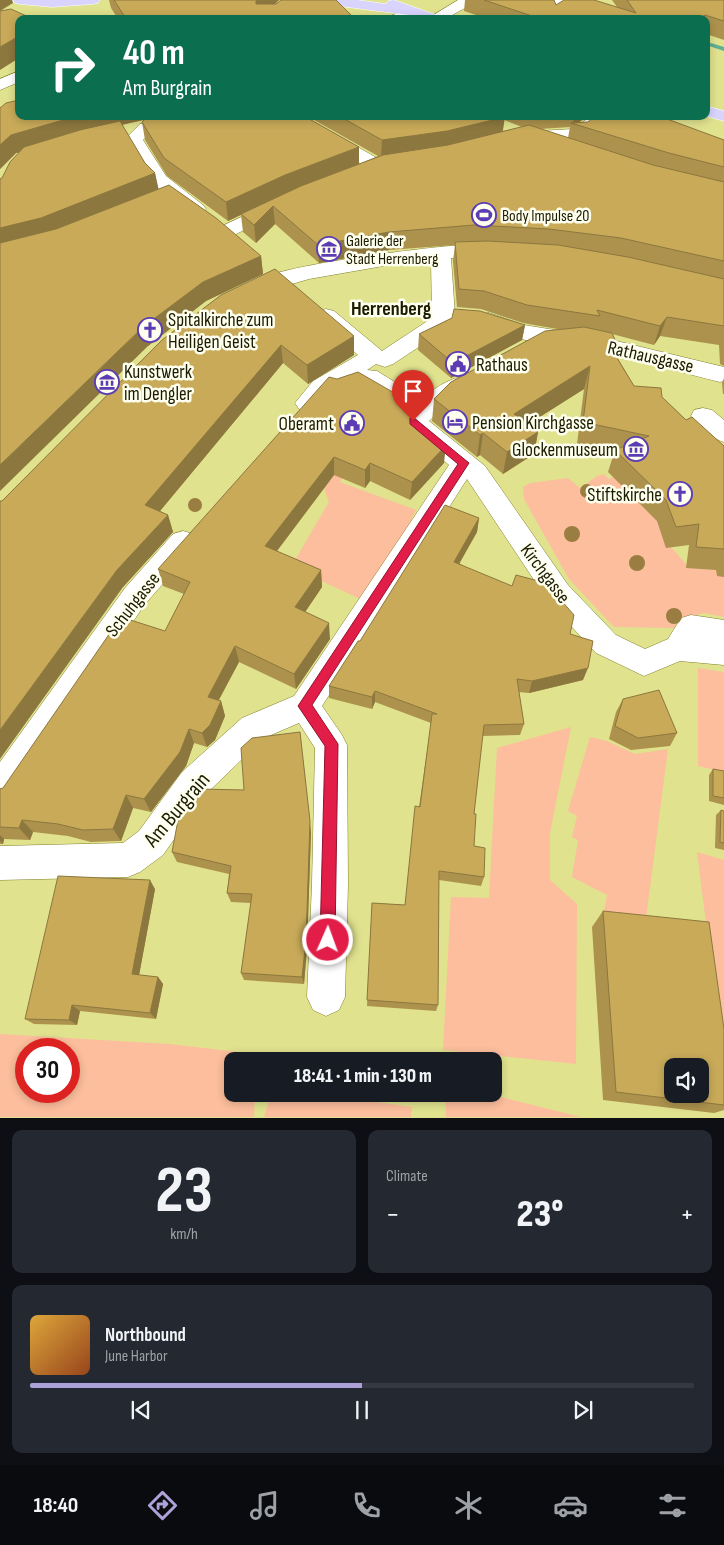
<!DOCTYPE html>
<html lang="en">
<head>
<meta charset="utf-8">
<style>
  body { margin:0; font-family:"Sofia Sans Condensed",sans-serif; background:#242831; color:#f1f3f6; height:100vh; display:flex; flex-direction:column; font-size:19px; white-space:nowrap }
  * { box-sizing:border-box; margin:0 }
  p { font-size:16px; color:#9ea1a6 }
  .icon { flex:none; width:28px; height:28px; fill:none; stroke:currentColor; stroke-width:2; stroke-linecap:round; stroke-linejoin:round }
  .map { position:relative; height:1118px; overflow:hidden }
  .drawer { display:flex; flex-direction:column; gap:12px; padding:12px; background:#0d0f14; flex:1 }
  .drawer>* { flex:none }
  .guide { position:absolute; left:15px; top:15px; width:695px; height:105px; border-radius:10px; box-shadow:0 2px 8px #0003; background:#0b6e4f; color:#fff; overflow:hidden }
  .buttons { position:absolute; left:664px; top:1058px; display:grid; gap:10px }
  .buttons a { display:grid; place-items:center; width:45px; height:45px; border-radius:10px; background:#171b24; box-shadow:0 2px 8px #0003; font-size:25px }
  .speed { position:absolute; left:15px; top:1038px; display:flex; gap:10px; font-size:25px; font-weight:700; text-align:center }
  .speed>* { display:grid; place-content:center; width:65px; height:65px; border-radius:50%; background:#171b24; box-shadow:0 2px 8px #0003; line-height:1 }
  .speed .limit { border:8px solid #d22; background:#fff; color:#111 }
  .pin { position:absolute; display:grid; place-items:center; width:42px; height:42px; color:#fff; margin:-51px -21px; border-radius:50% 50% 50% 0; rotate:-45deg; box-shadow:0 0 5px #0007 }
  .pin .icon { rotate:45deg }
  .me { position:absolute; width:55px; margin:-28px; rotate:2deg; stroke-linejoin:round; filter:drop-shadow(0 0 4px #0008) }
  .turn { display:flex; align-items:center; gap:18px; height:105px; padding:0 25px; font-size:22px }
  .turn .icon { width:65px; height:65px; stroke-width:2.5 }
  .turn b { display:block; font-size:35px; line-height:42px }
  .big { font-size:38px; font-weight:800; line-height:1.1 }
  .drawer .widget { flex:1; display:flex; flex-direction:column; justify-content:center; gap:8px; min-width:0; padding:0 18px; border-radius:10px; background:#242831 }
  .drawer .dial { align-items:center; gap:0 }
  .dial b { font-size:65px; line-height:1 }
  .song { display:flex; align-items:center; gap:15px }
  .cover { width:60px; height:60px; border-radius:8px; background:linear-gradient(135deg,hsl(40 70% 55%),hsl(20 70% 35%)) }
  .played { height:5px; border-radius:2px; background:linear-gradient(90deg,#aea1d8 50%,#363941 50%) }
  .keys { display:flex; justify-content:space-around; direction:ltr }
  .heat { display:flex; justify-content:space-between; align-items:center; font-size:28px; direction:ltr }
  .drawer .tiles { flex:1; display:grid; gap:12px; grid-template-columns:1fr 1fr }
  .widget:last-child { grid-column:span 2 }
  .trip { position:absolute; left:224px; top:1052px; width:278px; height:50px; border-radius:10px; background:#171b24; box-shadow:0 2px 8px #0003; font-weight:800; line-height:50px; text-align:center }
  .dock { display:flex; height:80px; justify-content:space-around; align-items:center; background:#090b0e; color:#9ea1a6 }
  .dock .icon { width:35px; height:35px }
  .dock .selected { color:#aea1d8 }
  .dock b { font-size:22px; color:#f1f3f6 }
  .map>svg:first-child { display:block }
</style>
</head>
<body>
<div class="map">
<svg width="724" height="1118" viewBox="0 0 724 1118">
  <rect width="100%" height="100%" fill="#e0e28e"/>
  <!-- green -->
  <path fill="#fcbe9c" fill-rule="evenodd" d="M 314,462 L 352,464 L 340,482 L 416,510 L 369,603 L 291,567 L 329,502 Z
    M 604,474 L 609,479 L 616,475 L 631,489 L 627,492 L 629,495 L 634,492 L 647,504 L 643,507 L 646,510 L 651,508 L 671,547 L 686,564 L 703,558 L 724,577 L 724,617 L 704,613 L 688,617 L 674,628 L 614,627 L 569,579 L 524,499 L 523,487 L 530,483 L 568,478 L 580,488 L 597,476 Z
    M 698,668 L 724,672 L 724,772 L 698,766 Z
    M 571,727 L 550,833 L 550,880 L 577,904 L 576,1064 L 443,1050 L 451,897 L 489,898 L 497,748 Z
    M 590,737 L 607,741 L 635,754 L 668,749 L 645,926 L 602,923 L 607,895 L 572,877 L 578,840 L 572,837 L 577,816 L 568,811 Z
    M 697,852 L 724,860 L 724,1066 Z
    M 0,1034 L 169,1044 L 256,1054 L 256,1061 L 232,1061 L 232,1094 L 255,1094 L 254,1117 L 0,1117 ZM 26,1049 L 69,1049 L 69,1091 L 26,1091 Z
    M 271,1094 L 349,1094 L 356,1099 L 412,1107 L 411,1117 L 264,1117 Z
    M 445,1094 L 489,1094 L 581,1117 L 446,1117 Z"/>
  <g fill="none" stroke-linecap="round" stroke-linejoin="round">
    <!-- stream -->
    <path fill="#60ae93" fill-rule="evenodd" d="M 711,43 L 724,47 L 724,51 L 709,46 L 709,44 Z"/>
    <defs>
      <path id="minor" d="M 458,0 L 476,0 L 474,3 L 445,19 L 427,19 Z
        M 523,0 L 571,0 L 577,4 L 575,7 L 570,8 L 530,4 L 525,3 Z
        M 410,7 L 415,8 L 417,11 L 407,19 L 389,19 L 391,16 Z
        M 19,71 L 19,82 L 0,90 L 0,79 Z
        M 282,116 L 303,116 L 384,162 L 387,166 L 384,170 L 378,171 L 372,170 L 284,120 Z
        M 591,116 L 611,116 L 583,138 L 577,139 L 522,142 L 516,141 L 513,137 L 516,133 L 522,132 L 573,129 Z
        M 146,123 L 152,124 L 155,128 L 143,140 L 166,176 L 203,205 L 206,209 L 203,213 L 196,215 L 189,213 L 152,184 L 125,139 L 140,124 Z
        M 276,201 L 283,203 L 286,207 L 283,211 L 234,235 L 227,237 L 220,235 L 217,231 L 220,227 Z
        M 450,246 L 491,246 L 498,248 L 501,252 L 498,256 L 451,258 L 455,315 L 452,322 L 449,327 L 393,364 L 385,367 L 376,364 L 367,370 L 377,371 L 422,399 C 435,388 455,373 472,378 L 476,384 L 472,390 L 448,403 L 429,421 L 485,466 L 568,585 L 616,635 L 645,649 L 668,639 L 681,618 L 691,615 L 724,620 L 724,665 L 680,661 L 644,676 L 596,653 L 548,601 L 467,479 L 322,706 L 342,735 L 347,745 L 348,884 L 345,997 L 339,1010 L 326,1016 L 313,1010 L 307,997 L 312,884 L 315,748 L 299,723 L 264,738 L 206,794 L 163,855 L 140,872 L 128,877 L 0,880 L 0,846 L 123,843 L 139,831 L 182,772 L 242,718 L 294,696 L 449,465 L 404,427 L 401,421 L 407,412 L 367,386 L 337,396 L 329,393 C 319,405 314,413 299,409 L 295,403 L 313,381 L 358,355 L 315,316 L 318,311 L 326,309 L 334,311 L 382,351 L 432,318 L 431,260 L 389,265 L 309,279 L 251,296 L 244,294 L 240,289 C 256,267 417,249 450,246 Z
        M 489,313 L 524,325 L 604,338 L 724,367 L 724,381 L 720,382 C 679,372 639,360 598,351 C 572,346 492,341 478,320 L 481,315 Z
        M 703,408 L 712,410 L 724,420 L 724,442 C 711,438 698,427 691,416 L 694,410 Z
        M 183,531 L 193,534 L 197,542 L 193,550 L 145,604 L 12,800 L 0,805 L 0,762 L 125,588 L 173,534 Z"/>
      <path id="major" d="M 13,0 L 100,0 L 98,3 L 93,4 L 52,7 L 20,4 L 15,3 Z
        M 316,0 L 357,0 L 386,4 L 388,1 L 394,0 L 439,16 L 441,19 L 420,19 L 410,15 L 323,4 L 318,3 Z
        M 706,106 L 724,111 L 724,121 L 706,116 Z"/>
    </defs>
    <!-- minor casing -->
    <use href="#minor" stroke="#80812c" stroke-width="1"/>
    <!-- major casing -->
    <use href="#major" stroke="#fff" stroke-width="1"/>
    <!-- minor -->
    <use href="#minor" fill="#fff" fill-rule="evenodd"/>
    <!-- major -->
    <use href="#major" fill="#d9d4fd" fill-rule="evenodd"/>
  </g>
  <!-- trees -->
  <g fill="#9a7d40">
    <circle cx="587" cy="491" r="7"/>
    <circle cx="195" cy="505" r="7"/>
    <circle cx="572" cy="534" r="8"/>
    <circle cx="637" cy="563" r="8"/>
    <circle cx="674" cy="616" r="8"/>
  </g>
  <!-- wall -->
  <path fill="#ac924d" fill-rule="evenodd" d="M 109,0 L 279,0 L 275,4 L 355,19 L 118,19 L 111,8 Z
    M 465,0 L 554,0 L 556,5 L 617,7 L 612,0 L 724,0 L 724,40 L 706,34 L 706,19 L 488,19 L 464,11 Z
    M 19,94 L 19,116 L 304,116 L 359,147 L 359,164 L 378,156 L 307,116 L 587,116 L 579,122 L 724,140 L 724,366 L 720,364 L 719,345 L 660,336 L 654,345 L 612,334 L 616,342 L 614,352 L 634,386 L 662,397 L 686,420 L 724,446 L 724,577 L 717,576 L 716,570 L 686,568 L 689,545 L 666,548 L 657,521 L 608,472 L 614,453 L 577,444 L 584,389 L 528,424 L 538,432 L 534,454 L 503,474 L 480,455 L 477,457 L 432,421 L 434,399 L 563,330 L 523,323 L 481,309 L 457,307 L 453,261 L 455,245 L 389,250 L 319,263 L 275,224 L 256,243 L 243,232 L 241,215 L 228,221 L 167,176 L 145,140 L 142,122 L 144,120 L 122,125 L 145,163 L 155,173 L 158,189 L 261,256 L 263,274 L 206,301 L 148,346 L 2,178 L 19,153 L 16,153 L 0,169 L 0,108 L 17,101 L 16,96 ZM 504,120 L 522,127 L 503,131 ZM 570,127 L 568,138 L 540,129 Z
    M 221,295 L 354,355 L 308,384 L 283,363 L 160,511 L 168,515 L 173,532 L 123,587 L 2,501 Z
    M 452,318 L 525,325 L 522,340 L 451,378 L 418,350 L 419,334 Z
    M 724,378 L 724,394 L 723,394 L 722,383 Z
    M 403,398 L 402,408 L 404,410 L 444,463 L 410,500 L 370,481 L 365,488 L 334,475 L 277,551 L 321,570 L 322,587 L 305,612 L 330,639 L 296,689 L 239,662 L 219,700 L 221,701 L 225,716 L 215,740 L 207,747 L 194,743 L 186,766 L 151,812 L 133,808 L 121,841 L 91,842 L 68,836 L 33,832 L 30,840 L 4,839 L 3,844 L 0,844 L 0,789 L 3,788 L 165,631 L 184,594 L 163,586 L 158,569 Z
    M 479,518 L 477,532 L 459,563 L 570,634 L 583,680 L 529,693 L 519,692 L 524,724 L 520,735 L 482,736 L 474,814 L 474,846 L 484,877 L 481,886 L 439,880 L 438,1005 L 436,1011 L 367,1006 L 372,903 L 405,905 L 431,723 L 375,702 L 372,709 L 329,698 L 329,686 Z
    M 623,699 L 677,733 L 670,746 L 631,750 L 609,739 L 616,712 Z
    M 713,769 L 724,771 L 724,805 L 709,801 L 709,775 Z
    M 721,810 L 724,811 L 724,850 L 715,848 L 716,815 Z
    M 311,832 L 307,948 L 304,984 L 244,980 L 241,973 L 251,903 L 231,902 L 227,893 L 229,874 L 177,862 L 172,852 Z
    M 155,889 L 139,975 L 158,977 L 163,984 L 156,1019 L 80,1011 L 77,1025 L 34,1024 L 25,1019 Z
    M 603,911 L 724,1029 L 724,1110 L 714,1113 L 603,1100 L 592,927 Z"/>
  <!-- shaded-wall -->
  <path fill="#8c773e" d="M 0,0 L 12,0 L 13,3 L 0,11 Z
    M 258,0 L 279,0 L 258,18 L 256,1 Z
    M 19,36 L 19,58 L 0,70 L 0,47 Z
    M 77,116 L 160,116 L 72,136 L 16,153 L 0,169 L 0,145 L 11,135 Z
    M 574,116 L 587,116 L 576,125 L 573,124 Z
    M 505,117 L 502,135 L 381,158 L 382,140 Z
    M 359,147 L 359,165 L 286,193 L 228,221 L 226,202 L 285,175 Z
    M 155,173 L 159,191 L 46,236 L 0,248 L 0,228 Z
    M 273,206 L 275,224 L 256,243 L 254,225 Z
    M 389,232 L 389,250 L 319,263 L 318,245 Z
    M 261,256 L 263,274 L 206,301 L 148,346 L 0,491 L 0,465 L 143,327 L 203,282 Z
    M 667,317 L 660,336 L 654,345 L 660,326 Z
    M 525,325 L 522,340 L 451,378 L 453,363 Z
    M 354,336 L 354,355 L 308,384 L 307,365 Z
    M 281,345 L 283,363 L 150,523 L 145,505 Z
    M 590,366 L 584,389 L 510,436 L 514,414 Z
    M 538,432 L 534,454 L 503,474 L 507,452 Z
    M 483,433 L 480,455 L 477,457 L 480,435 Z
    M 446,445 L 444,463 L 410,500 L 412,482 Z
    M 334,457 L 334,475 L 267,564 L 265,546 Z
    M 370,463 L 370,481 L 365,488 L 365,470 Z
    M 168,515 L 173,532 L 123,587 L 0,759 L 0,730 L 117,570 Z
    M 479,518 L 477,532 L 453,575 L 454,562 Z
    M 321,570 L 322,587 L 297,624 L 295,607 Z
    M 329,623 L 330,639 L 296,689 L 294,674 Z
    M 235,646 L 239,662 L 212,712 L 208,697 Z
    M 588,668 L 583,680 L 529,693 L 532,681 Z
    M 375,691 L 375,702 L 372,709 L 372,697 Z
    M 221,701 L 225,716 L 215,740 L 207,747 L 202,733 Z
    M 189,729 L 194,743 L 186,766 L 151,812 L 144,799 Z
    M 300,732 L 311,832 L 307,948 L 304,984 L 302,977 Z
    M 126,795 L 133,808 L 121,841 L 113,829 Z
    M 22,820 L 33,832 L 30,840 L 19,828 Z
    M 0,835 L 4,839 L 3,844 L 0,841 Z
    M 150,880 L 155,889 L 138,981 L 132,974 Z
    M 158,977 L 163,984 L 156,1019 L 150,1013 Z
    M 72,1005 L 80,1011 L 77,1025 L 69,1020 Z"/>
  <!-- building -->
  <path fill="#c8aa59" stroke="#8c773e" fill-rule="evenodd" d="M 114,0 L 258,0 L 256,1 L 256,4 L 276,4 L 281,0 L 336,0 L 355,19 L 123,19 L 125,17 Z
    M 484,0 L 554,0 L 556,5 L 564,0 L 594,0 L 636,13 L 627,0 L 724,0 L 724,21 L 705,15 L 699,19 L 541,19 Z
    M 11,9 L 33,19 L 19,19 L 19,36 L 0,47 L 0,11 Z
    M 19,100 L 19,116 L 77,116 L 11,135 L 0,145 L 0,108 L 6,103 Z
    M 148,116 L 304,116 L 359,147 L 285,175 L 226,202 L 164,158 L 142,122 Z
    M 339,116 L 503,116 L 505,117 L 447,131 L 382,140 Z
    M 595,116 L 659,116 L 724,140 L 724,167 L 669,153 L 571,123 L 588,122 Z
    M 120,121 L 145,163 L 155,173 L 41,218 L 0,228 L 0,179 L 2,178 L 10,162 L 24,147 L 80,130 Z
    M 529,125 L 653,165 L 724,182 L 724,261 L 621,238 L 549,229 L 474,225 L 389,232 L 318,245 L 273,206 L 254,225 L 241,214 L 301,186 L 383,155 L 448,145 Z
    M 169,185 L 216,218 L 261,256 L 203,282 L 143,327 L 0,465 L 0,243 L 56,229 Z
    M 488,241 L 558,245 L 628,257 L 724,279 L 724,326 L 667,317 L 660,326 L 597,310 L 600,316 L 527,305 L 484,291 L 459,289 L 455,242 Z
    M 275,269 L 354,336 L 307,365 L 281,345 L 145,505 L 168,515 L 117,570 L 0,730 L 0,501 L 2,501 L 162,340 L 221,295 Z
    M 454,309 L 480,311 L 525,325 L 453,363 L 419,334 L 452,318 Z
    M 584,327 L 612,333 L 616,342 L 608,343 L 634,386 L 661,388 L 662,397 L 686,420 L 692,417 L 724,446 L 724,549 L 696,547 L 699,524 L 676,527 L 666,500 L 615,450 L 649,436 L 583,422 L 590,366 L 514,414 L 538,432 L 507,452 L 483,433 L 480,435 L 434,399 L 451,382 L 545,331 Z
    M 358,372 L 403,398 L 400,404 L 404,410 L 446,445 L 412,482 L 370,463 L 365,470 L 334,457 L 265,546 L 321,570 L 295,607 L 329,623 L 294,674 L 235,646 L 208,697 L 221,701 L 210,725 L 202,733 L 189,729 L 180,752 L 144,799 L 126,795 L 113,829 L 83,830 L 58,824 L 22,820 L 19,828 L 0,827 L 0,789 L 3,788 L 121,617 L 165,631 L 190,582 L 158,569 L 329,377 L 337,379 Z
    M 445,505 L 479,518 L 454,562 L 512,586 L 516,575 L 546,583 L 574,615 L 570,634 L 593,641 L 588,668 L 532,681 L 517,679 L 524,724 L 484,725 L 474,814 L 476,814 L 474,846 L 485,848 L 484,877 L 439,871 L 438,1005 L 367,1000 L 372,903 L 405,905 L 415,806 L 420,807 L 432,714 L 437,714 L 375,691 L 372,697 L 329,686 L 358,641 L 360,641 Z
    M 659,690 L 677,733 L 638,738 L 615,726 L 623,699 Z
    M 300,732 L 310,821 L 306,940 L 302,977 L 241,973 L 252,894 L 227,893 L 231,866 L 172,852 L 178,820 L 200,789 L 244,790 L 241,748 L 252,738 Z
    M 713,769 L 724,771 L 724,798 L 713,796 Z
    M 721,810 L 724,811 L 724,843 L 720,842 Z
    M 58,876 L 150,880 L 132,974 L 158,977 L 150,1013 L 72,1005 L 69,1020 L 25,1019 Z
    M 603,911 L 709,922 L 724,1029 L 724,1105 L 616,1092 ZM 672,1066 L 700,1066 L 700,1094 L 672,1094 Z"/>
  <!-- route -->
  <path fill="#e11d48" stroke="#92132f" d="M 413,417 L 469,463 L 312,705 L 338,744 L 335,940 L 333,946 L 328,948 L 323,946 L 320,940 L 325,746 L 298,706 L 458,464 L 410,424 L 410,418 Z"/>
  <!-- icons -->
  <defs>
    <symbol id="stadium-ring" viewBox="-11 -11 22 22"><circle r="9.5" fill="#feffee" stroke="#5c3cb4" stroke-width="1.5"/><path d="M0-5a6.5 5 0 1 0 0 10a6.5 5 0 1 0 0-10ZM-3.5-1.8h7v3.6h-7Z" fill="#5c3cb4"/></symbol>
    <symbol id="museum-ring" viewBox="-11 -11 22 22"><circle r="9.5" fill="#feffee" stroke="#5c3cb4" stroke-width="1.5"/><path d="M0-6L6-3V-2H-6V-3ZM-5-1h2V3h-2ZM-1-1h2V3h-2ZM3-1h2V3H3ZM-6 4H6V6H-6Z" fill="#5c3cb4"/></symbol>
    <symbol id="church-ring" viewBox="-11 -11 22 22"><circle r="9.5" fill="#feffee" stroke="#5c3cb4" stroke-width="1.5"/><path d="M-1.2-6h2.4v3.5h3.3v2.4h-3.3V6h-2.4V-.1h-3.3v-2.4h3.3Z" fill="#5c3cb4"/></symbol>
    <symbol id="civic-ring" viewBox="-11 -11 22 22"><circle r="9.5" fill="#feffee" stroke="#5c3cb4" stroke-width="1.5"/><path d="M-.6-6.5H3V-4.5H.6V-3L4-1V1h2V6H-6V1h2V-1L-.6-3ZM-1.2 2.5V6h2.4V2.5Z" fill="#5c3cb4"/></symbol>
    <symbol id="hotel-ring" viewBox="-11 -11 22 22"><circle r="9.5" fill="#feffee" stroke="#5c3cb4" stroke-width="1.5"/><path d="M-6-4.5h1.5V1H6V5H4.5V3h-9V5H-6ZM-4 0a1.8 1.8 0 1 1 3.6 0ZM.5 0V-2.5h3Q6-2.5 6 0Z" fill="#5c3cb4"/></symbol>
  </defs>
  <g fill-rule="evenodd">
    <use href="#stadium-ring" x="470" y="201" width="28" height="28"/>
    <use href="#museum-ring" x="315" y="235" width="28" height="28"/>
    <use href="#church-ring" x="136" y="316" width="28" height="28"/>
    <use href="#civic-ring" x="444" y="350" width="28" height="28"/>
    <use href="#museum-ring" x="93" y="368" width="28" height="28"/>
    <use href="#hotel-ring" x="441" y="408" width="28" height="28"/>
    <use href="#civic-ring" x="338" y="409" width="28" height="28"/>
    <use href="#museum-ring" x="622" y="435" width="28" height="28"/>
    <use href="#church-ring" x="666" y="480" width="28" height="28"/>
  </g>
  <g text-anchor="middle" stroke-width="5" stroke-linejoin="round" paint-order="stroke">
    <!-- far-poi labels -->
    <g font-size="16" fill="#1b1b00" stroke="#feffee" text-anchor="start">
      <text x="502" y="221">Body Impulse 20</text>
      <text x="346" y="246">Galerie der<tspan x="346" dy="18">Stadt Herrenberg</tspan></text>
    </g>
    <!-- poi labels -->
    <g font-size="19" fill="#1b1b00" stroke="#feffee" text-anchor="start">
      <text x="168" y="326">Spitalkirche zum<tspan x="168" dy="22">Heiligen Geist</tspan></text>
      <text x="476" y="371">Rathaus</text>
      <text x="124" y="378">Kunstwerk<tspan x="124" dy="22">im Dengler</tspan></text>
      <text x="472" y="429">Pension Kirchgasse</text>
      <text x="334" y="430" text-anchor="end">Oberamt</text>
      <text x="618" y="456" text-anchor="end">Glockenmuseum</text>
      <text x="662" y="501" text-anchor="end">Stiftskirche</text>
    </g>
    <!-- street labels -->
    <g font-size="19" fill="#1b1b00" stroke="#feffee">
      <text transform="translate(651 356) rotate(13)" y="7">Rathausgasse</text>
      <text transform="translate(546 573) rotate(53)" y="7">Kirchgasse</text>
      <text transform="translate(132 604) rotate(-52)" y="7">Schuhgasse</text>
    </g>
    <!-- far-district labels -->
    <g font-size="20" font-weight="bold" fill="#1b1b00" stroke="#feffee">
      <text x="391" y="315">Herrenberg</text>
    </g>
    <!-- near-street labels -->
    <g font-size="22" fill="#1b1b00" stroke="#feffee">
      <text transform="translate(176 809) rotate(-50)" y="8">Am Burgrain</text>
    </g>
  </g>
</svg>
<div class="buttons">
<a><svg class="icon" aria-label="sound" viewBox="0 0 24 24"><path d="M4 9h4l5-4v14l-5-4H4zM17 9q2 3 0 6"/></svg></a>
</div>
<div class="speed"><div class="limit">30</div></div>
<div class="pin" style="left:413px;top:421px;background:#d93025"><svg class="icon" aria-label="arrive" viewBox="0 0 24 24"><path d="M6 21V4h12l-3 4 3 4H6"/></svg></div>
<svg class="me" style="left:328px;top:940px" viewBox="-20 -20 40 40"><circle r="17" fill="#e11d48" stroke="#fff" stroke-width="3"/><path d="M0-11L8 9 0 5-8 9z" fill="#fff"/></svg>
<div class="trip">18:41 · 1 min · 130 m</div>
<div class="guide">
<div class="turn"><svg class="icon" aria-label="right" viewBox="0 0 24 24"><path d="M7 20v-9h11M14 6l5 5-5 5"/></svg><div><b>40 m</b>Am Burgrain</div></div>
</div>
</div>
<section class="drawer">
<div class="tiles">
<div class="widget dial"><b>23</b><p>km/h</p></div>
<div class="widget"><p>Climate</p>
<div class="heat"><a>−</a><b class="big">23°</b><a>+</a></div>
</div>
<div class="widget">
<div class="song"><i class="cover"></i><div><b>Northbound</b><p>June Harbor</p></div></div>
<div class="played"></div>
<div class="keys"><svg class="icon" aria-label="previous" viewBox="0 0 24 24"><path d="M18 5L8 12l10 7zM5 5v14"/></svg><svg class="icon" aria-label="pause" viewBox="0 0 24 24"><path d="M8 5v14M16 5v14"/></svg><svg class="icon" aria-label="next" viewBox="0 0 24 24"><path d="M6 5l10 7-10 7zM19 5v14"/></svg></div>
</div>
</div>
</section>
<nav class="dock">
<b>18:40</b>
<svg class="icon selected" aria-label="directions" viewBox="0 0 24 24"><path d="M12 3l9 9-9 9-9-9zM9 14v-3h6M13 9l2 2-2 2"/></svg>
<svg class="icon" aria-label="music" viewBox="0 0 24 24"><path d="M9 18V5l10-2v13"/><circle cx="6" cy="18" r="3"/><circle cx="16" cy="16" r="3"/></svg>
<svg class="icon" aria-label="phone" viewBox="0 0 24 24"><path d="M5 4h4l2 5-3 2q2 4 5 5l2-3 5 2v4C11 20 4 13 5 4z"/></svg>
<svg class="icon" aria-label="climate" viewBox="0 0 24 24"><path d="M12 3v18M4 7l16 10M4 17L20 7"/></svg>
<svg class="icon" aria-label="car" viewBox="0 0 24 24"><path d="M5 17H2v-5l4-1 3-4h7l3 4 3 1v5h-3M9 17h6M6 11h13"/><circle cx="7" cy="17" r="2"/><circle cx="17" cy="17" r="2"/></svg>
<svg class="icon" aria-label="filters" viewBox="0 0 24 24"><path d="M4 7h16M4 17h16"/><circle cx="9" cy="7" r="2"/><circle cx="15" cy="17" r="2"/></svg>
</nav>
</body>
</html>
